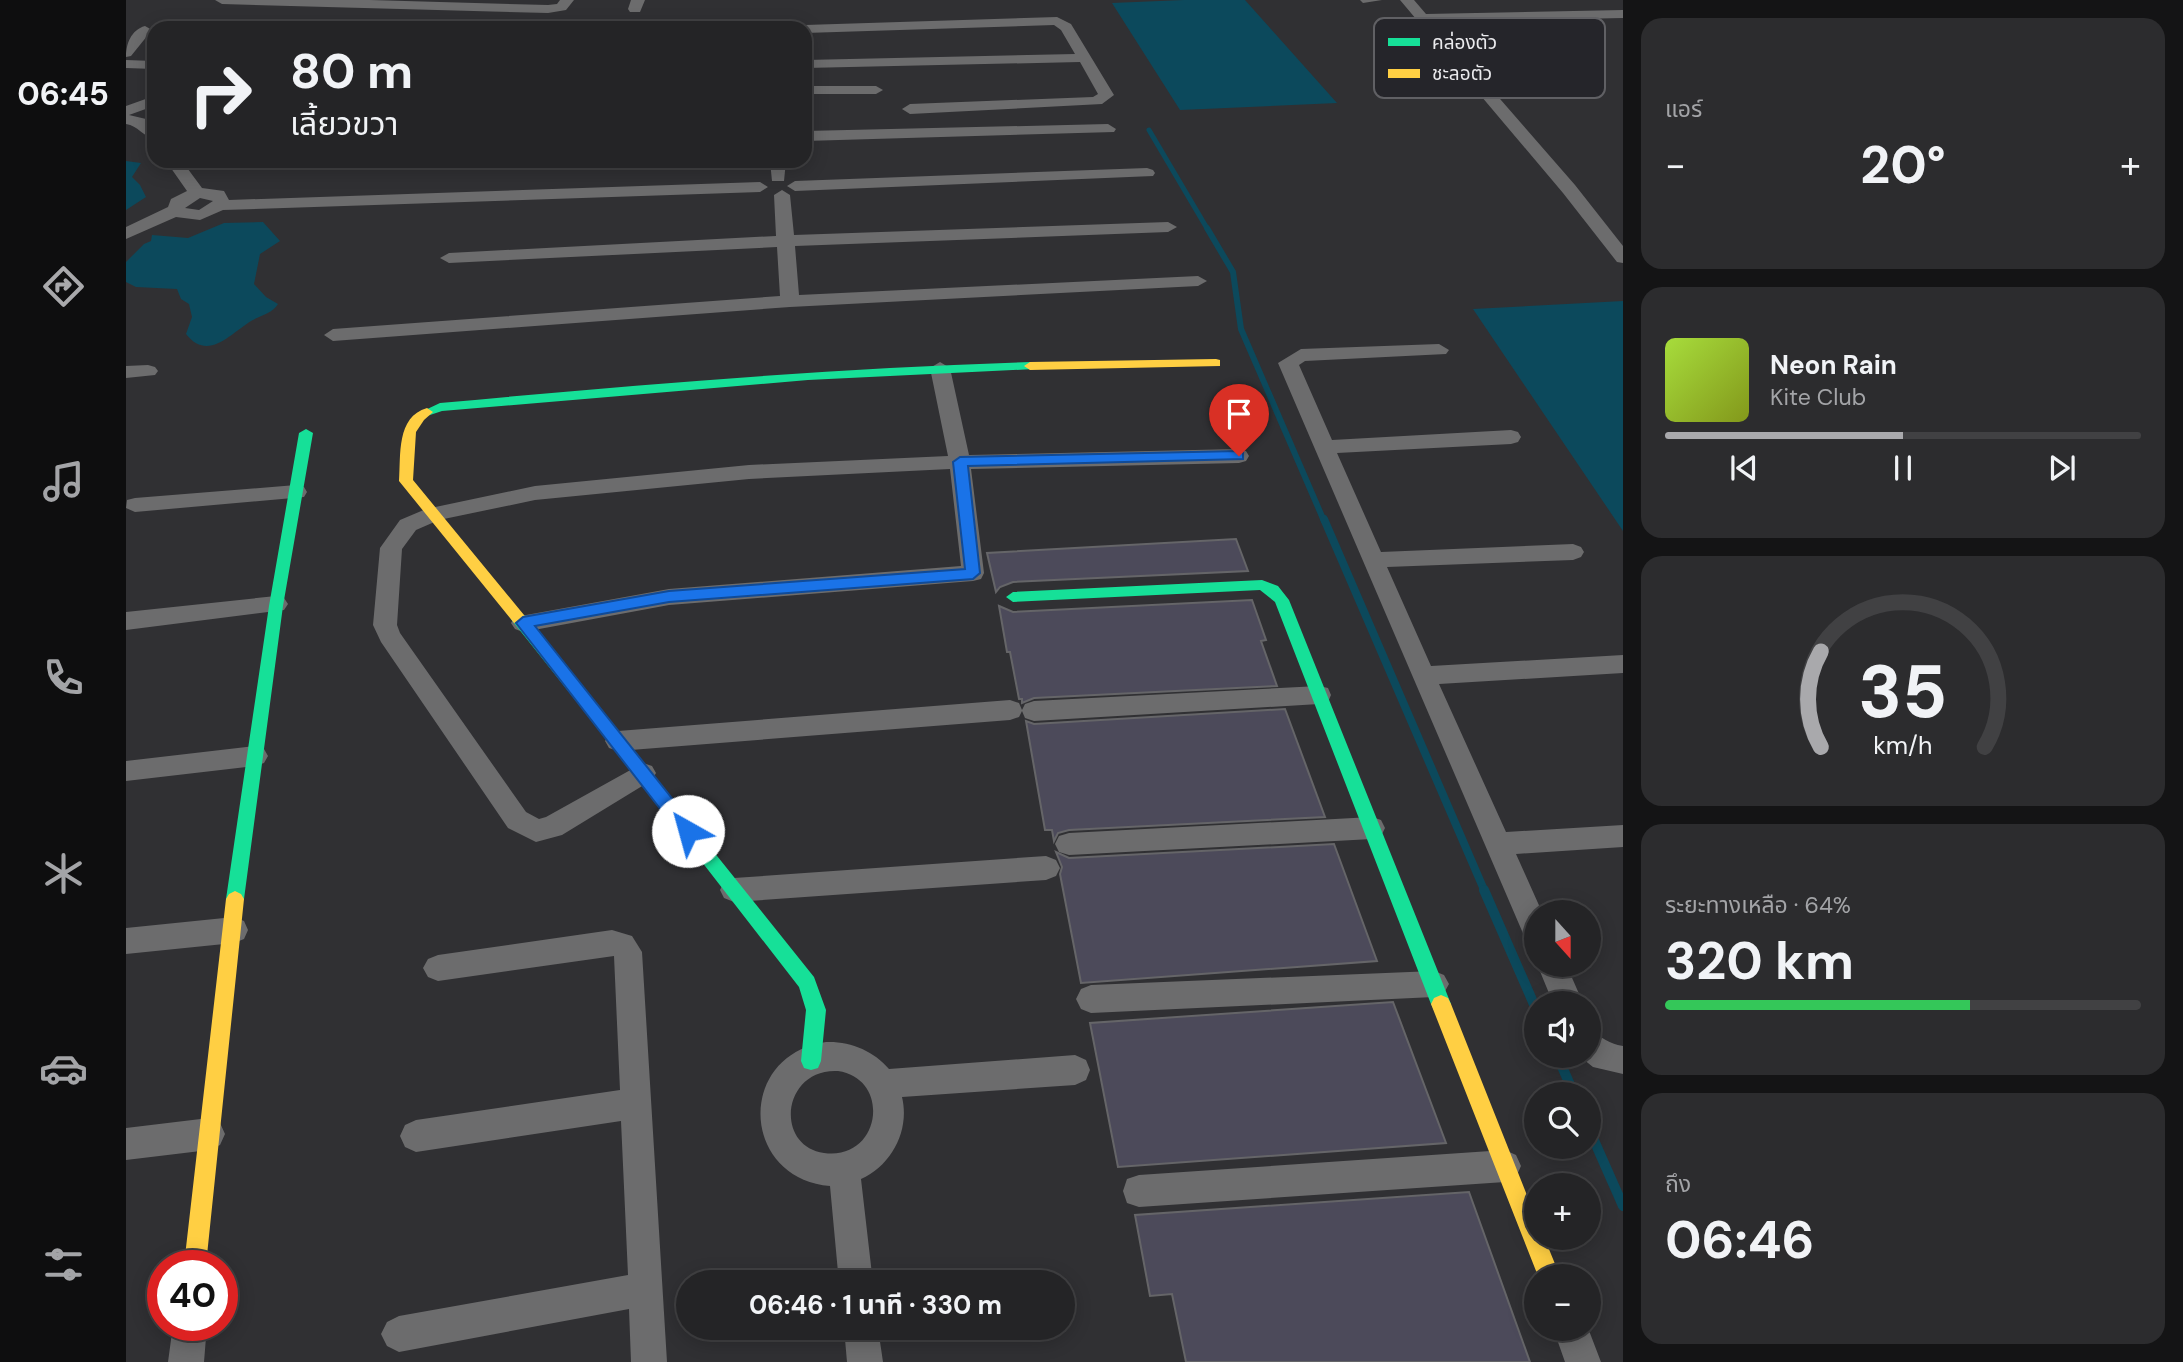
<!DOCTYPE html>
<html lang="th">
<head>
<meta charset="utf-8">
<style>
  body { margin:0; font-family:"DM Sans","Noto Sans Thai",sans-serif; background:#2c2c2e; color:#f1f3f6; height:100vh; display:flex; flex-direction:column; font-size:26px; white-space:nowrap }
  * { box-sizing:border-box; margin:0 }
  p { font-size:23px; color:#a3a4a7 }
  .icon { flex:none; width:38px; height:38px; fill:none; stroke:currentColor; stroke-width:2; stroke-linecap:round; stroke-linejoin:round }
  .map { position:relative; flex:1; overflow:hidden }
  .sheet { display:flex; flex-direction:column; gap:18px; padding:18px; background:#141415; width:560px }
  .sheet>* { flex:none }
  .guide { position:absolute; left:21px; top:21px; width:665px; height:147px; border-radius:21px; box-shadow:0 4px 18px #0003,0 0 0 2px #414143; background:#242426; color:#f1f3f6; overflow:hidden }
  .needle { width:46px; rotate:159deg }
  .buttons { position:absolute; left:1398px; top:900px; display:grid; gap:14px }
  .buttons a { display:grid; place-items:center; width:77px; height:77px; border-radius:50%; background:#242426; box-shadow:0 4px 18px #0003,0 0 0 2px #414143; font-size:35px }
  .speed { position:absolute; left:21px; top:1250px; display:flex; gap:14px; font-size:35px; font-weight:700; text-align:center }
  .speed>* { display:grid; place-content:center; width:91px; height:91px; border-radius:50%; background:#242426; box-shadow:0 4px 18px #0003,0 0 0 2px #414143; line-height:1 }
  .speed .limit { border:10px solid #d22; background:#fff; color:#111 }
  .pin { position:absolute; display:grid; place-items:center; width:60px; height:60px; color:#fff; margin:-72px -30px; border-radius:50% 50% 50% 0; rotate:-45deg; box-shadow:0 0 7px #0007 }
  .pin .icon { rotate:45deg }
  .me { position:absolute; width:77px; margin:-38px; rotate:322deg; stroke-linejoin:round; filter:drop-shadow(0 0 5px #0008) }
  .turn { display:flex; align-items:center; gap:24px; height:147px; padding:0 28px; font-size:32px }
  .turn .icon { width:91px; height:91px; stroke-width:2.5 }
  .turn b { display:block; font-size:49px; line-height:60px }
  .big { font-size:52px; font-weight:700; line-height:1.1 }
  .sheet .widget { flex:1; display:flex; flex-direction:column; justify-content:center; gap:10px; min-width:0; padding:0 24px; border-radius:21px; background:#2c2c2e }
  .sheet .dial { align-items:center; gap:0 }
  .dial svg { height:182px; overflow:visible; fill:none; stroke:#414143; stroke-width:7; stroke-linecap:round; text-anchor:middle }
  .dial text { fill:#f1f3f6; stroke:none }
  .song { display:flex; align-items:center; gap:21px }
  .cover { width:84px; height:84px; border-radius:10px; background:linear-gradient(135deg,hsl(80 70% 55%),hsl(70 70% 35%)) }
  .played { height:7px; border-radius:4px; background:linear-gradient(90deg,#a9a9ac 50%,#414143 50%) }
  .keys { display:flex; justify-content:space-around; direction:ltr }
  .heat { display:flex; justify-content:space-between; align-items:center; font-size:38px; direction:ltr }
  .charge { height:10px; border-radius:5px; background:linear-gradient(90deg,#34c759 64%,#414143 0) }
  .trip { position:absolute; left:550px; top:1270px; width:399px; height:70px; border-radius:35px; background:#242426; box-shadow:0 4px 18px #0003,0 0 0 2px #414143; font-weight:700; line-height:70px; text-align:center }
  main { display:flex; flex:1; min-height:0 }
  .menu { display:flex; flex-direction:column; width:126px; justify-content:space-around; align-items:center; background:#0e0e0f; color:#a3a4a7 }
  .menu .icon { width:49px; height:49px }
  .menu .current { color:#a9a9ac }
  .menu b { font-size:32px; color:#f1f3f6 }
  .map>svg:first-child { display:block }
</style>
</head>
<body>
<main>
<nav class="menu">
<b>06:45</b>
<svg class="icon current" aria-label="directions" viewBox="0 0 24 24"><path d="M12 3l9 9-9 9-9-9zM9 14v-3h6M13 9l2 2-2 2"/></svg>
<svg class="icon" aria-label="music" viewBox="0 0 24 24"><path d="M9 18V5l10-2v13"/><circle cx="6" cy="18" r="3"/><circle cx="16" cy="16" r="3"/></svg>
<svg class="icon" aria-label="phone" viewBox="0 0 24 24"><path d="M5 4h4l2 5-3 2q2 4 5 5l2-3 5 2v4C11 20 4 13 5 4z"/></svg>
<svg class="icon" aria-label="climate" viewBox="0 0 24 24"><path d="M12 3v18M4 7l16 10M4 17L20 7"/></svg>
<svg class="icon" aria-label="car" viewBox="0 0 24 24"><path d="M5 17H2v-5l4-1 3-4h7l3 4 3 1v5h-3M9 17h6M6 11h13"/><circle cx="7" cy="17" r="2"/><circle cx="17" cy="17" r="2"/></svg>
<svg class="icon" aria-label="filters" viewBox="0 0 24 24"><path d="M4 7h16M4 17h16"/><circle cx="9" cy="7" r="2"/><circle cx="15" cy="17" r="2"/></svg>
</nav>
<div class="map">
<svg width="1497" height="1362" viewBox="0 0 1497 1362">
  <rect width="100%" height="100%" fill="#303033"/>
  <!-- water -->
  <path fill="#0c495c" d="M 1058,0 L 1119,0 L 1211,103 L 1054,110 L 986,3 Z
    M 0,161 L 15,163 L 6,177 L 14,185 L 20,197 L 0,210 Z
    M 137,222 L 154,241 L 134,254 L 128,284 L 140,297 L 152,304 C 146,314 135,315 125,321 C 104,334 82,362 60,334 L 66,317 L 63,304 L 55,299 L 51,289 L 10,287 L 0,282 L 0,262 L 18,244 L 25,241 L 26,235 L 62,238 L 98,223 Z
    M 1497,301 L 1497,531 L 1347,309 Z"/>
  <g fill="none" stroke-linecap="round" stroke-linejoin="round">
    <!-- stream-far3 -->
    <path stroke="#0c495c" stroke-width="5" d="M 1023,130 L 1082,230"/>
    <!-- stream-far2 -->
    <path stroke="#0c495c" stroke-width="6" d="M 1081,228 L 1107,272 L 1115,329 L 1198,521"/>
    <!-- stream-far1 -->
    <path stroke="#0c495c" stroke-width="8" d="M 1198,519 L 1359,892"/>
    <!-- stream -->
    <path stroke="#0c495c" stroke-width="10" d="M 1358,890 L 1410,1009
      M 1431,1055 L 1448,1094
      M 1463,1129 L 1497,1206"/>
  </g>
  <!-- building -->
  <path fill="#4c4a5a" stroke="#656568" stroke-width="2" d="M 1110,539 L 1122,571 L 887,582 L 874,587 L 870,592 L 861,553 Z
    M 1126,600 L 1140,640 L 1135,641 L 1151,686 L 908,698 L 896,703 L 896,699 L 893,699 L 884,652 L 881,652 L 873,606 L 887,612 Z
    M 1159,709 L 1199,817 L 943,830 L 932,833 L 928,841 L 926,830 L 919,830 L 900,721 L 908,724 Z
    M 1208,844 L 1251,961 L 955,983 L 934,874 L 936,867 L 930,852 L 943,858 Z
    M 1267,1002 L 1320,1143 L 992,1167 L 964,1023 Z
    M 1343,1192 L 1404,1362 L 1060,1362 L 1046,1294 L 1024,1296 L 1009,1215 Z"/>
  <g fill="none" stroke-linecap="round" stroke-linejoin="round">
    <!-- lane -->
    <path fill="#6c6c6d" fill-rule="evenodd" d="M 1234,0 L 1256,0 L 1237,3 Z"/>
    <!-- street -->
    <path fill="#6c6c6d" fill-rule="evenodd" d="M 89,0 L 244,0 L 422,5 L 431,4 L 434,0 L 448,0 L 440,10 L 422,13 L 96,4 Z
      M 505,0 L 519,0 L 514,12 L 504,12 L 502,9 Z
      M 1274,0 L 1288,0 L 1300,14 L 1497,10 L 1497,18 L 1307,22 L 1449,185 L 1497,246 L 1497,263 L 1491,262 L 1437,193 Z
      M 931,17 L 945,24 L 988,95 L 976,104 L 784,114 L 776,109 L 784,104 L 967,97 L 972,94 L 954,62 L 679,68 L 679,60 L 949,54 L 935,30 L 928,25 L 679,33 L 679,28 L 673,28 L 679,25 Z
      M 19,26 L 26,30 L 5,56 L 0,57 C 0,44 5,30 19,26 Z
      M 0,60 L 28,61 L 28,69 L 0,68 Z
      M 679,86 L 750,86 L 757,90 L 750,94 L 679,94 Z
      M 28,96 L 28,106 L 3,115 L 20,119 L 28,126 L 28,139 C 17,136 12,126 0,124 L 0,106 Z
      M 982,124 L 990,129 L 988,132 L 679,141 L 679,131 Z
      M 40,161 L 56,161 L 76,188 L 98,191 L 103,200 L 634,182 L 642,187 L 634,192 L 97,210 L 74,220 L 50,217 L 0,239 L 0,227 L 42,207 L 45,199 L 61,191 ZM 74,198 L 87,201 L 73,210 L 59,208 Z
      M 644,161 L 660,161 L 658,181 L 646,181 Z
      M 1021,168 L 1027,170 L 1029,173 L 1027,176 L 669,191 L 661,186 L 669,181 Z
      M 656,190 L 664,195 L 668,235 L 1042,222 L 1051,227 L 1042,232 L 669,246 L 673,295 L 1072,276 L 1081,281 L 1072,286 L 664,307 L 207,341 L 198,335 L 207,329 L 654,296 L 651,247 L 323,263 L 314,258 L 323,253 L 650,236 L 648,195 Z
      M 1313,344 L 1323,350 L 1320,354 L 1179,361 L 1173,365 L 1206,440 L 1385,430 L 1392,432 L 1395,437 L 1392,442 L 1385,444 L 1211,453 L 1255,552 L 1447,544 L 1455,547 L 1458,552 L 1455,557 L 1447,560 L 1261,567 L 1305,666 L 1497,655 L 1497,673 L 1313,684 L 1380,832 L 1497,825 L 1497,847 L 1390,854 L 1416,912 L 1410,912 L 1410,944 L 1400,940 L 1396,931 L 1152,363 L 1175,349 Z
      M 814,362 L 824,368 L 843,455 L 1113,449 L 1120,451 L 1123,456 L 1120,461 L 1113,463 L 845,469 L 858,573 L 855,579 L 847,581 L 543,605 L 397,632 L 389,629 L 385,623 L 389,617 L 543,589 L 835,566 L 824,469 L 623,479 L 409,500 L 313,520 L 290,530 L 276,549 L 271,625 L 274,633 L 400,812 L 413,819 L 420,817 L 517,763 L 526,766 L 530,773 L 526,780 L 436,835 L 410,842 L 382,828 L 255,642 L 247,625 L 254,548 L 274,520 L 300,509 L 409,486 L 623,465 L 822,456 L 804,368 Z
      M 22,365 L 29,367 L 32,371 L 29,375 L 0,378 L 0,366 Z
      M 170,485 L 178,487 L 181,492 L 178,497 L 9,512 L 0,508 L 1,500 L 9,498 Z
      M 150,596 L 158,598 L 162,604 L 158,610 L 0,630 L 0,612 Z
      M 1193,686 L 1202,688 L 1205,695 L 1202,702 L 1193,704 L 908,721 L 899,718 L 896,711 L 893,717 L 884,720 L 492,751 L 483,748 L 479,741 L 483,734 L 492,731 L 884,700 L 893,703 L 896,710 L 899,704 L 908,701 Z
      M 129,746 L 138,749 L 142,756 L 138,763 L 129,766 L 0,781 L 0,761 Z
      M 1246,817 L 1255,820 L 1259,828 L 1255,836 L 1246,839 L 943,855 L 933,852 L 929,844 L 933,836 L 943,833 Z
      M 920,856 L 930,860 L 934,868 L 930,876 L 920,880 L 608,902 L 598,898 L 594,890 L 598,882 L 608,878 Z
      M 108,917 L 118,921 L 122,930 L 118,939 L 108,943 L 0,954 L 0,928 Z
      M 486,930 L 506,936 L 516,952 L 541,1362 L 505,1362 L 503,1309 L 273,1352 L 261,1346 L 255,1334 L 261,1322 L 273,1316 L 502,1275 L 495,1121 L 290,1152 L 279,1147 L 274,1136 L 279,1125 L 290,1120 L 494,1090 L 488,956 L 312,981 L 302,977 L 297,968 L 302,959 L 312,955 Z
      M 1411,964 L 1440,964 L 1457,1003 L 1427,1003 Z
      M 1308,971 L 1318,975 L 1323,984 L 1318,993 L 1308,997 L 965,1013 L 955,1009 L 950,999 L 955,989 L 965,985 Z
      M 1463,1031 C 1476,1036 1482,1044 1497,1046 L 1497,1074 L 1467,1067 L 1452,1055 L 1463,1055 Z
      M 700,1042 C 724,1041 748,1051 763,1069 L 949,1055 L 960,1060 L 964,1070 L 960,1080 L 949,1085 L 776,1097 C 784,1130 766,1165 735,1179 L 747,1283 L 713,1283 L 704,1186 C 614,1178 610,1055 700,1042 ZM 712,1071 C 766,1079 755,1161 698,1153 C 648,1146 656,1068 712,1071 Z
      M 83,1118 L 94,1123 L 99,1134 L 94,1145 L 83,1150 L 0,1160 L 0,1128 Z
      M 1379,1150 L 1390,1155 L 1395,1166 L 1390,1177 L 1379,1182 L 1013,1207 L 1001,1203 L 997,1191 L 1001,1179 L 1013,1175 Z
      M 47,1325 L 81,1325 L 78,1362 L 42,1362 Z
      M 718,1328 L 752,1328 L 757,1362 L 721,1362 Z
      M 1427,1328 L 1462,1328 L 1475,1362 L 1439,1362 Z"/>
    <!-- fast -->
    <path fill="#16e098" fill-rule="evenodd" d="M 904,362 L 910,366 L 908,369 L 682,380 L 316,411 L 301,416 L 295,412 L 314,403 C 510,385 707,368 904,362 Z
      M 180,429 L 187,433 L 157,606 L 118,899 L 115,904 L 109,907 L 103,904 L 100,899 L 143,606 L 173,433 Z
      M 1136,580 L 1152,586 L 1163,600 L 1325,1004 L 1322,1010 L 1315,1013 L 1308,1010 L 1305,1004 L 1149,602 L 1134,590 L 887,602 L 880,597 L 887,592 Z
      M 393,614 L 398,615 L 688,977 L 700,1010 L 695,1061 L 692,1068 L 685,1070 L 678,1068 L 675,1061 L 680,1010 L 673,987 L 486,746 L 388,623 L 385,619 Z"/>
    <!-- slow -->
    <path fill="#ffcf43" fill-rule="evenodd" d="M 1090,359 L 1094,360 L 1094,366 L 904,370 L 898,366 L 904,362 Z
      M 301,408 L 307,412 L 298,420 L 290,432 L 287,480 L 398,615 L 401,619 L 398,623 L 388,623 L 273,481 C 275,455 270,417 301,408 Z
      M 109,891 L 115,894 L 118,899 L 80,1265 L 58,1265 L 100,899 L 103,894 Z
      M 1315,995 L 1322,998 L 1325,1004 L 1410,1218 L 1410,1237 L 1418,1237 L 1434,1276 L 1412,1276 L 1305,1004 L 1308,998 Z"/>
  </g>
  <!-- route -->
  <path fill="#1a73e8" stroke="#114b97" stroke-width="2" d="M 1113,451 L 1117,452 L 1117,459 L 842,466 L 854,573 L 847,579 L 543,602 L 409,626 L 568,826 L 571,831 L 568,837 L 562,839 L 556,837 L 390,623 L 397,617 L 543,591 L 839,569 L 827,462 L 834,457 Z"/>
  <!-- legend -->
  <rect x="1248" y="18" width="231" height="80" rx="10" fill="#25252a" stroke="#606064" stroke-width="2"/>
  <rect x="1262" y="38" width="32" height="8" fill="#16e098"/>
  <rect x="1262" y="69" width="32" height="9" fill="#ffcf43"/>
  <g font-size="19" fill="#eaeaed">
    <text x="1306" y="49">คล่องตัว</text>
    <text x="1306" y="80">ชะลอตัว</text>
  </g>
</svg>
<div class="buttons">
<a><svg class="needle" viewBox="-14 -14 28 28"><path d="M0-13l5 13h-10z" fill="#e53935"/><path d="M0 13l5-13h-10z" fill="#a3a4a7"/></svg></a>
<a><svg class="icon" aria-label="sound" viewBox="0 0 24 24"><path d="M4 9h4l5-4v14l-5-4H4zM17 9q2 3 0 6"/></svg></a>
<a><svg class="icon" aria-label="search" viewBox="0 0 24 24"><circle cx="10" cy="10" r="6"/><path d="M15 15l6 6"/></svg></a>
<a>+</a>
<a>−</a>
</div>
<div class="speed"><div class="limit">40</div></div>
<div class="pin" style="left:1113px;top:456px;background:#d93025"><svg class="icon" aria-label="arrive" viewBox="0 0 24 24"><path d="M6 21V4h12l-3 4 3 4H6"/></svg></div>
<svg class="me" style="left:562px;top:831px" viewBox="-20 -20 40 40"><circle r="19" fill="#fff"/><path d="M0-13L10 11 0 6-10 11z" fill="#1a73e8"/></svg>
<div class="trip">06:46 · 1 นาที · 330 m</div>
<div class="guide">
<div class="turn"><svg class="icon" aria-label="right" viewBox="0 0 24 24"><path d="M7 20v-9h11M14 6l5 5-5 5"/></svg><div><b>80 m</b>เลี้ยวขวา</div></div>
</div>
</div>
<section class="sheet">
<div class="widget"><p>แอร์</p>
<div class="heat"><a>−</a><b class="big">20°</b><a>+</a></div>
</div>
<div class="widget">
<div class="song"><i class="cover"></i><div><b>Neon Rain</b><p>Kite Club</p></div></div>
<div class="played"></div>
<div class="keys"><svg class="icon" aria-label="previous" viewBox="0 0 24 24"><path d="M18 5L8 12l10 7zM5 5v14"/></svg><svg class="icon" aria-label="pause" viewBox="0 0 24 24"><path d="M8 5v14M16 5v14"/></svg><svg class="icon" aria-label="next" viewBox="0 0 24 24"><path d="M6 5l10 7-10 7zM19 5v14"/></svg></div>
</div>
<div class="widget dial"><svg viewBox="0 0 100 80">
<path d="M14 69A42 42 0 1 1 86 69"/>
<path d="M14 69A42 42 0 0 1 14 27" stroke="#a9a9ac"/>
<text x="50" y="56" font-size="32" font-weight="700">35</text>
<text x="50" y="72" font-size="11">km/h</text>
</svg></div>
<div class="widget"><p>ระยะทางเหลือ · 64%</p><b class="big">320 km</b><div class="charge"></div></div>
<div class="widget"><p>ถึง</p><b class="big">06:46</b></div>
</section>
</main>
</body>
</html>
